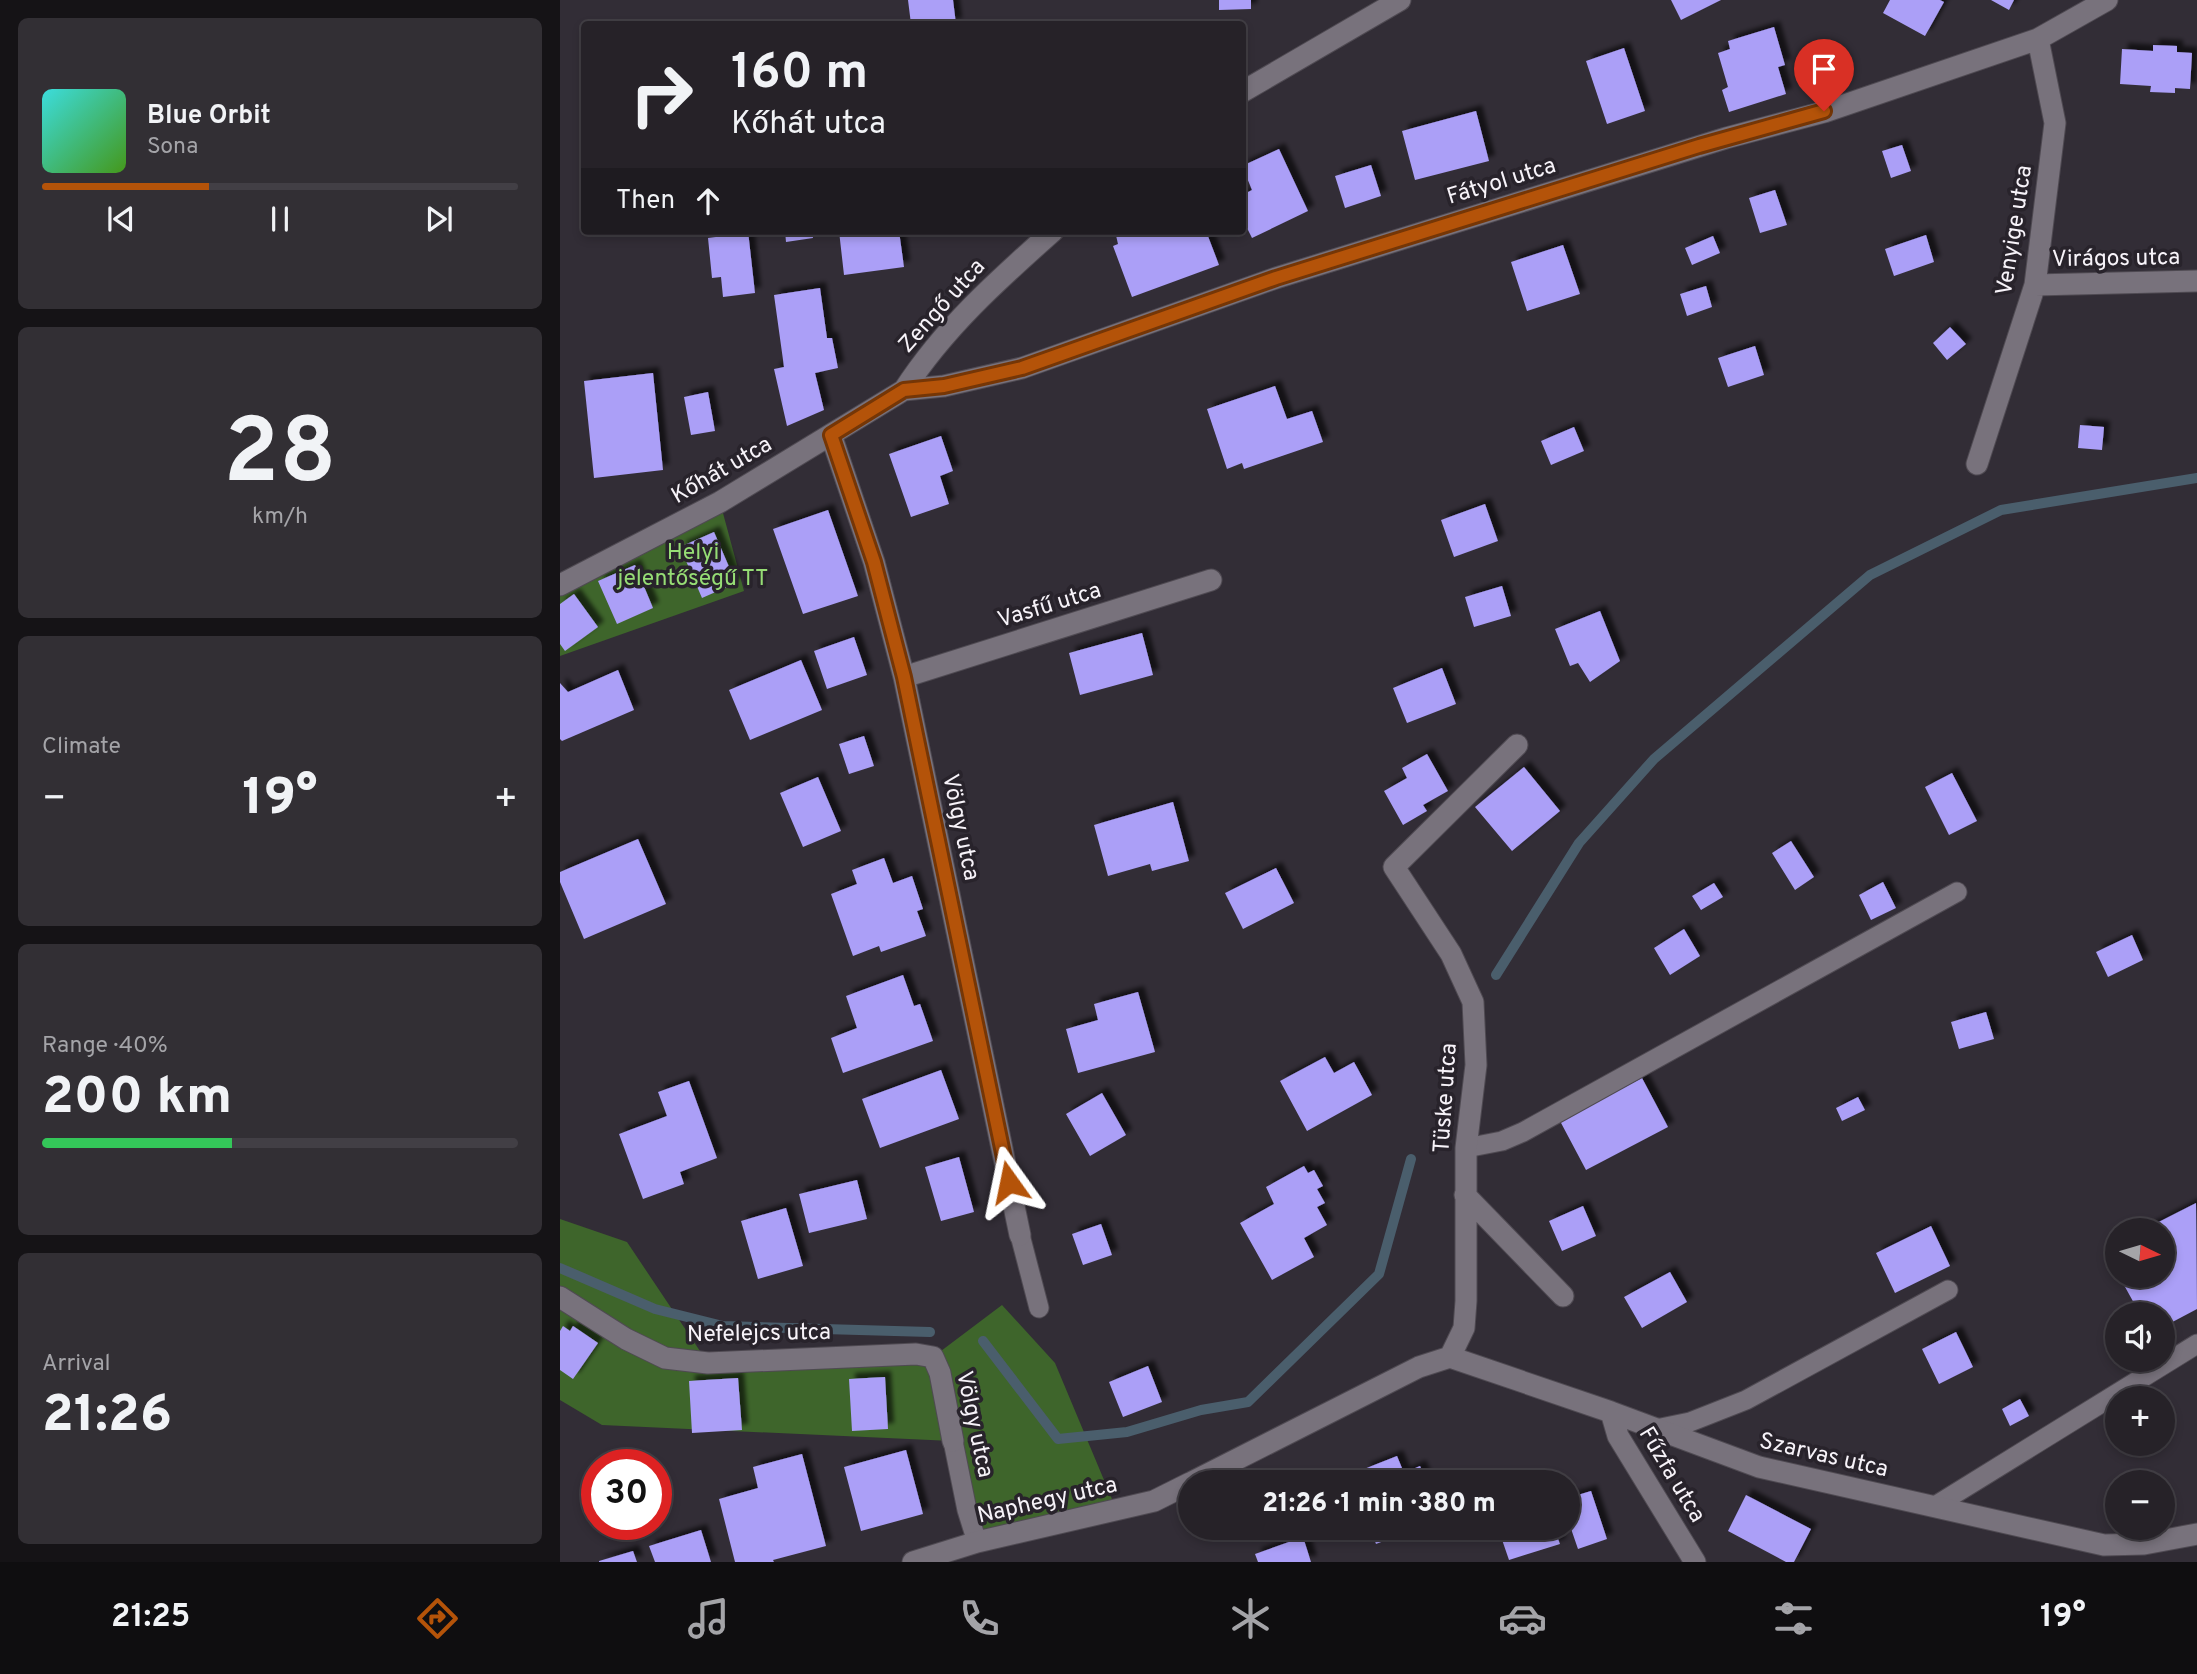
<!DOCTYPE html>
<html lang="en">
<head>
<meta charset="utf-8">
<style>
  body { margin:0; font-family:Overpass,sans-serif; background:#322f34; color:#f1f3f6; height:100vh; display:flex; flex-direction:column; font-size:26px; white-space:nowrap }
  * { box-sizing:border-box; margin:0 }
  p { font-size:23px; color:#a4a4a8 }
  .icon { flex:none; width:38px; height:38px; fill:none; stroke:currentColor; stroke-width:2; stroke-linecap:round; stroke-linejoin:round }
  .map { position:relative; flex:1; overflow:hidden }
  .details { display:flex; flex-direction:column; gap:18px; padding:18px; background:#151316; width:560px }
  .details>* { flex:none }
  .hud { position:absolute; left:21px; top:21px; width:665px; height:214px; border-radius:7px; box-shadow:0 4px 10px #0003,0 0 0 2px #423f45; background:#262228; color:#f1f3f6; overflow:hidden }
  .needle { width:46px; rotate:95deg }
  .fabs { position:absolute; left:1545px; top:1218px; display:grid; gap:14px }
  .fabs a { display:grid; place-items:center; width:70px; height:70px; border-radius:50%; background:#262228; box-shadow:0 4px 10px #0003,0 0 0 2px #423f45; font-size:35px }
  .speed { position:absolute; left:21px; top:1449px; display:flex; gap:14px; font-size:35px; font-weight:700; text-align:center }
  .speed>* { display:grid; place-content:center; width:91px; height:91px; border-radius:50%; background:#262228; box-shadow:0 4px 10px #0003,0 0 0 2px #423f45; line-height:1 }
  .speed .limit { border:10px solid #d22; background:#fff; color:#111 }
  .pin { position:absolute; display:grid; place-items:center; width:60px; height:60px; color:#fff; margin:-72px -30px; border-radius:50% 50% 50% 0; rotate:-45deg; box-shadow:0 0 7px #0007 }
  .pin .icon { rotate:45deg }
  .me { position:absolute; width:77px; margin:-38px; rotate:348deg; stroke-linejoin:round; filter:drop-shadow(0 0 5px #0008) }
  .turn { display:flex; align-items:center; gap:24px; height:147px; padding:0 35px; font-size:32px }
  .turn .icon { width:91px; height:91px; stroke-width:2.5 }
  .turn b { display:block; font-size:49px; line-height:60px }
  .then { display:flex; align-items:center; height:66px; padding:0 35px; background:#0003; gap:14px; font-size:26px }
  .big { font-size:52px; font-weight:800; line-height:1.1 }
  .details .tile { flex:1; display:flex; flex-direction:column; justify-content:center; gap:10px; min-width:0; padding:0 24px; border-radius:10px; background:#322f34 }
  .details .dial { align-items:center; gap:0 }
  .dial b { font-size:91px; line-height:1 }
  .song { display:flex; align-items:center; gap:21px }
  .cover { width:84px; height:84px; border-radius:10px; background:linear-gradient(135deg,hsl(180 70% 55%),hsl(100 70% 35%)) }
  .played { height:7px; border-radius:4px; background:linear-gradient(90deg,#b45309 35%,#423f45 35%) }
  .keys { display:flex; justify-content:space-around; direction:ltr }
  .heat { display:flex; justify-content:space-between; align-items:center; font-size:38px; direction:ltr }
  .charge { height:10px; border-radius:5px; background:linear-gradient(90deg,#34c759 40%,#423f45 0) }
  .trip { position:absolute; left:618px; top:1470px; width:402px; height:70px; border-radius:35px; background:#262228; box-shadow:0 4px 10px #0003,0 0 0 2px #423f45; font-weight:800; line-height:70px; text-align:center }
  .menu { display:flex; height:112px; justify-content:space-around; align-items:center; background:#0f0e10; color:#a4a4a8 }
  .menu .icon { width:49px; height:49px }
  .menu .current { color:#b45309 }
  .menu b { font-size:32px; color:#f1f3f6 }
  main { display:flex; flex:1; min-height:0 }
  .map>svg:first-child { display:block }
</style>
</head>
<body>
<main>
<section class="details">
<div class="tile">
<div class="song"><i class="cover"></i><div><b>Blue Orbit</b><p>Sona</p></div></div>
<div class="played"></div>
<div class="keys"><svg class="icon" aria-label="previous" viewBox="0 0 24 24"><path d="M18 5L8 12l10 7zM5 5v14"/></svg><svg class="icon" aria-label="pause" viewBox="0 0 24 24"><path d="M8 5v14M16 5v14"/></svg><svg class="icon" aria-label="next" viewBox="0 0 24 24"><path d="M6 5l10 7-10 7zM19 5v14"/></svg></div>
</div>
<div class="tile dial"><b>28</b><p>km/h</p></div>
<div class="tile"><p>Climate</p>
<div class="heat"><a>−</a><b class="big">19°</b><a>+</a></div>
</div>
<div class="tile"><p>Range · 40%</p><b class="big">200 km</b><div class="charge"></div></div>
<div class="tile"><p>Arrival</p><b class="big">21:26</b></div>
</section>
<div class="map">
<svg width="1637" height="1562" viewBox="0 0 1637 1562">
  <defs>
    <filter id="shadow"><feDropShadow dx="6" dy="-6" stdDeviation="2" flood-color="#0009"/></filter>
  </defs>
  <rect width="100%" height="100%" fill="#322d36"/>
  <!-- green -->
  <path fill="#3e652b" d="M 160,502 L 184,591 L 0,656 L 0,585 Z
    M 0,1219 L 67,1242 L 148,1363 L 373,1357 L 442,1305 L 495,1363 L 557,1511 L 417,1542 L 392,1441 L 42,1425 L 0,1400 Z"/>
  <g fill="none" stroke-linecap="round" stroke-linejoin="round">
    <!-- stream -->
    <path stroke="#4a5e6c" stroke-width="10" d="M 936,975 L 1019,843 L 1094,759 L 1310,575 L 1441,510 L 1637,478
      M 0,1268 L 95,1309 L 163,1326 L 370,1332
      M 423,1341 L 498,1439 L 567,1432 L 641,1410 L 688,1402 L 819,1274 L 851,1159"/>
  </g>
  <!-- building -->
  <path fill="#ab9ff7" filter="url(#shadow)" d="M 348,0 L 393,0 L 396,24 L 351,24 Z
    M 659,0 L 691,0 L 691,9 L 659,10 Z
    M 1111,0 L 1161,0 L 1121,20 Z
    M 1330,0 L 1380,0 L 1384,2 L 1365,36 L 1323,13 Z
    M 1431,0 L 1454,0 L 1449,10 Z
    M 1214,27 L 1225,65 L 1218,67 L 1226,94 L 1169,112 L 1162,90 L 1168,87 L 1158,53 L 1170,49 L 1168,41 Z
    M 1593,45 L 1617,46 L 1617,52 L 1632,53 L 1630,89 L 1615,88 L 1615,93 L 1590,92 L 1591,86 L 1560,84 L 1562,49 L 1593,51 Z
    M 1064,48 L 1085,111 L 1047,124 L 1026,61 Z
    M 916,111 L 929,161 L 855,180 L 842,131 Z
    M 1342,145 L 1351,171 L 1331,178 L 1322,151 Z
    M 719,149 L 748,211 L 692,238 L 682,218 L 682,195 L 692,190 L 682,166 Z
    M 811,165 L 821,196 L 785,208 L 775,176 Z
    M 1215,190 L 1227,225 L 1200,233 L 1189,198 Z
    M 155,231 L 188,231 L 195,293 L 163,297 L 161,277 L 152,278 L 148,238 L 156,237 Z
    M 225,231 L 252,231 L 253,238 L 226,242 Z
    M 279,231 L 339,231 L 344,267 L 284,275 Z
    M 555,231 L 646,231 L 659,265 L 572,297 L 553,246 L 558,244 Z
    M 1366,235 L 1374,262 L 1334,276 L 1325,249 Z
    M 1153,236 L 1160,253 L 1132,265 L 1125,248 Z
    M 1003,245 L 1020,294 L 967,311 L 951,262 Z
    M 1146,286 L 1152,307 L 1127,316 L 1120,294 Z
    M 260,288 L 267,338 L 272,338 L 278,368 L 255,373 L 264,410 L 227,426 L 214,369 L 224,367 L 214,295 Z
    M 1390,327 L 1406,344 L 1387,360 L 1373,343 Z
    M 1195,346 L 1204,375 L 1168,387 L 1158,358 Z
    M 93,373 L 103,470 L 34,478 L 24,381 Z
    M 715,386 L 727,419 L 752,411 L 763,442 L 684,469 L 682,463 L 667,469 L 647,409 Z
    M 148,392 L 155,431 L 131,435 L 124,397 Z
    M 1520,425 L 1544,427 L 1542,450 L 1518,448 Z
    M 1014,427 L 1024,451 L 991,465 L 981,441 Z
    M 381,436 L 393,471 L 380,476 L 389,504 L 351,517 L 329,454 Z
    M 925,504 L 938,541 L 894,557 L 881,520 Z
    M 268,510 L 298,596 L 243,614 L 213,529 Z
    M 154,532 L 176,583 L 142,598 L 120,547 Z
    M 75,565 L 93,608 L 57,624 L 38,581 Z
    M 942,586 L 951,616 L 914,627 L 905,597 Z
    M 14,594 L 38,627 L 5,651 L 0,644 L 0,604 Z
    M 1040,611 L 1060,661 L 1030,682 L 1018,663 L 1010,666 L 995,629 Z
    M 582,633 L 593,675 L 520,695 L 509,653 Z
    M 294,637 L 307,675 L 267,689 L 254,651 Z
    M 241,660 L 262,710 L 190,740 L 169,690 Z
    M 882,668 L 896,704 L 847,723 L 833,688 Z
    M 58,670 L 74,710 L 2,741 L 0,739 L 0,683 L 8,692 Z
    M 304,736 L 314,766 L 289,774 L 279,744 Z
    M 867,754 L 888,791 L 863,805 L 867,811 L 843,825 L 824,791 L 847,778 L 842,768 Z
    M 964,767 L 1000,811 L 952,851 L 915,807 Z
    M 1392,773 L 1417,821 L 1389,835 L 1365,787 Z
    M 258,777 L 281,831 L 243,847 L 220,793 Z
    M 613,802 L 629,861 L 592,871 L 590,864 L 548,876 L 534,825 Z
    M 78,839 L 106,904 L 24,939 L 0,882 L 0,872 Z
    M 1231,841 L 1254,877 L 1235,890 L 1212,853 Z
    M 324,858 L 333,883 L 352,876 L 363,909 L 357,911 L 366,936 L 321,952 L 319,946 L 293,956 L 271,894 L 297,884 L 292,870 Z
    M 716,868 L 734,903 L 683,929 L 665,893 Z
    M 1323,882 L 1336,908 L 1311,920 L 1299,895 Z
    M 1154,883 L 1163,897 L 1141,910 L 1132,896 Z
    M 1124,929 L 1140,956 L 1110,975 L 1094,948 Z
    M 1572,935 L 1583,960 L 1548,977 L 1536,952 Z
    M 343,975 L 354,1006 L 360,1004 L 373,1041 L 283,1073 L 271,1038 L 297,1028 L 286,996 Z
    M 578,992 L 595,1052 L 518,1073 L 506,1029 L 538,1020 L 534,1004 Z
    M 1426,1012 L 1434,1039 L 1399,1049 L 1391,1022 Z
    M 765,1057 L 774,1073 L 794,1062 L 812,1095 L 747,1131 L 720,1081 Z
    M 381,1070 L 399,1119 L 320,1148 L 302,1099 Z
    M 1082,1078 L 1108,1127 L 1026,1170 L 1000,1121 Z
    M 129,1081 L 157,1158 L 120,1172 L 124,1184 L 83,1199 L 59,1134 L 107,1116 L 98,1092 Z
    M 542,1093 L 566,1135 L 530,1156 L 506,1114 Z
    M 1298,1097 L 1305,1110 L 1282,1121 L 1276,1108 Z
    M 399,1157 L 414,1212 L 381,1221 L 365,1167 Z
    M 744,1166 L 748,1173 L 754,1170 L 763,1186 L 757,1189 L 765,1203 L 757,1207 L 767,1225 L 744,1238 L 754,1257 L 712,1280 L 680,1223 L 714,1204 L 706,1187 Z
    M 297,1180 L 307,1219 L 249,1233 L 239,1194 Z
    M 1636,1203 L 1637,1309 L 1603,1327 L 1603,1314 L 1580,1314 L 1559,1276 L 1603,1276 L 1603,1230 L 1583,1230 Z
    M 1023,1206 L 1036,1236 L 1002,1251 L 989,1221 Z
    M 226,1208 L 243,1266 L 198,1279 L 181,1221 Z
    M 541,1224 L 552,1255 L 523,1265 L 512,1234 Z
    M 1371,1226 L 1390,1266 L 1335,1293 L 1316,1253 Z
    M 1110,1272 L 1127,1302 L 1082,1328 L 1064,1297 Z
    M 3,1326 L 10,1331 L 13,1326 L 38,1343 L 13,1379 L 0,1370 L 0,1331 Z
    M 1396,1332 L 1413,1367 L 1379,1384 L 1362,1349 Z
    M 588,1366 L 602,1402 L 563,1417 L 549,1382 Z
    M 325,1377 L 328,1429 L 292,1431 L 289,1379 Z
    M 178,1378 L 182,1430 L 132,1433 L 129,1381 Z
    M 1460,1399 L 1469,1416 L 1450,1426 L 1442,1409 Z
    M 346,1450 L 363,1514 L 301,1531 L 284,1467 Z
    M 242,1454 L 266,1546 L 213,1560 L 214,1562 L 175,1562 L 159,1499 L 198,1488 L 193,1467 Z
    M 837,1456 L 844,1473 L 860,1466 L 867,1482 L 809,1482 L 804,1469 Z
    M 1031,1491 L 1047,1539 L 1018,1549 L 1008,1520 L 1008,1498 Z
    M 1186,1495 L 1251,1529 L 1234,1562 L 1226,1562 L 1168,1531 Z
    M 810,1528 L 858,1528 L 816,1544 Z
    M 938,1528 L 994,1528 L 1000,1544 L 949,1560 Z
    M 141,1530 L 151,1562 L 95,1562 L 89,1546 Z
    M 743,1537 L 751,1562 L 698,1562 L 695,1554 Z
    M 73,1551 L 77,1562 L 39,1562 L 39,1561 Z"/>
  <g fill="none" stroke-linecap="round" stroke-linejoin="round">
    <defs>
      <path id="lane" d="M 906,1148 L 942,1141 L 963,1132 L 1397,892
        M 460,1235 L 479,1308
        M 1096,1429 L 1130,1422 L 1186,1400 L 1388,1290
        M 393,1441 L 407,1510 L 417,1542
        M 1375,1506 L 1637,1344"/>
      <path id="street" d="M 682,92 L 840,0
        M 1475,285 L 1637,281
        M 344,390 L 384,386 L 462,368 L 716,278 L 1166,138 L 1264,112 L 1478,39 L 1547,0
        M 271,435 L 314,562 L 344,677 L 460,1235
        M 1417,464 L 1475,285 L 1495,123 L 1478,39
        M 0,585 L 160,502 L 344,390 C 384,328 438,280 493,231
        M 344,677 L 651,580
        M 905,1195 L 1003,1296
        M 0,1297 L 66,1339 L 105,1358 L 148,1363 L 356,1354 L 373,1357 L 380,1373 L 393,1441
        M 890,1357 L 1051,1412 L 1199,1467 L 1544,1545 L 1584,1544 L 1637,1534
        M 890,1357 L 904,1328 L 906,1301 L 906,1148 L 916,1065 L 913,1002 L 891,954 L 834,867 L 957,745
        M 1051,1412 L 1058,1436 L 1135,1562
        M 632,1482 L 859,1367 L 890,1357
        M 353,1562 L 417,1542 L 594,1501 L 630,1483"/>
    </defs>
    <!-- lane casing -->
    <use href="#lane" stroke="#4f4a52" stroke-width="21"/>
    <!-- street casing -->
    <use href="#street" stroke="#4f4a52" stroke-width="23"/>
    <!-- lane -->
    <use href="#lane" stroke="#78727c" stroke-width="19"/>
    <!-- street -->
    <use href="#street" stroke="#78727c" stroke-width="21"/>
  </g>
  <g fill="none" stroke-linecap="round" stroke-linejoin="round">
    <defs>
      <path id="route" d="M 449,1182 L 344,677 L 314,562 L 271,435 L 344,390 L 384,386 L 462,368 L 716,278 L 1139,146 L 1264,111"/>
    </defs>
    <!-- route casing -->
    <use href="#route" stroke="#753606" stroke-width="18"/>
    <!-- route -->
    <use href="#route" stroke="#b45309" stroke-width="12"/>
  </g>
  <g text-anchor="middle" stroke-width="7" stroke-linejoin="round" paint-order="stroke">
    <!-- street labels -->
    <g font-size="23" fill="#f7f3f9" stroke="#28232b">
      <text transform="translate(941 180) rotate(-17)" y="8">Fátyol utca</text>
      <text transform="translate(1453 230) rotate(-81)" y="8">Venyige utca</text>
      <text transform="translate(1556 257) rotate(-1)" y="8">Virágos utca</text>
      <text transform="translate(381 305) rotate(-48)" y="8">Zengő utca</text>
      <text transform="translate(161 469) rotate(-30)" y="8">Kőhát utca</text>
      <text transform="translate(489 604) rotate(-17)" y="8">Vasfű utca</text>
      <text transform="translate(402 827) rotate(78)" y="8">Völgy utca</text>
      <text transform="translate(884 1098) rotate(-86)" y="8">Tüske utca</text>
      <text transform="translate(199 1332) rotate(-1)" y="8">Nefelejcs utca</text>
      <text transform="translate(416 1424) rotate(78)" y="8">Völgy utca</text>
      <text transform="translate(1264 1454) rotate(13)" y="8">Szarvas utca</text>
      <text transform="translate(1113 1474) rotate(59)" y="8">Fűzfa utca</text>
      <text transform="translate(487 1499) rotate(-13)" y="8">Naphegy utca</text>
    </g>
    <!-- park labels -->
    <g font-size="23" fill="#96dd75" stroke="#28232b">
      <text x="133" y="559">Helyi<tspan x="133" dy="26">jelentőségű TT</tspan></text>
    </g>
  </g>
</svg>
<div class="fabs">
<a><svg class="needle" viewBox="-14 -14 28 28"><path d="M0-13l5 13h-10z" fill="#e53935"/><path d="M0 13l5-13h-10z" fill="#a4a4a8"/></svg></a>
<a><svg class="icon" aria-label="sound" viewBox="0 0 24 24"><path d="M4 9h4l5-4v14l-5-4H4zM17 9q2 3 0 6"/></svg></a>
<a>+</a>
<a>−</a>
</div>
<div class="speed"><div class="limit">30</div></div>
<div class="pin" style="left:1264px;top:111px;background:#d93025"><svg class="icon" aria-label="arrive" viewBox="0 0 24 24"><path d="M6 21V4h12l-3 4 3 4H6"/></svg></div>
<svg class="me" style="left:449px;top:1182px" viewBox="-20 -20 40 40"><path d="M0-17L14 15 0 8-14 15z" fill="#b45309" stroke="#fff" stroke-width="4"/></svg>
<div class="trip">21:26 · 1 min · 380 m</div>
<div class="hud">
<div class="turn"><svg class="icon" aria-label="right" viewBox="0 0 24 24"><path d="M7 20v-9h11M14 6l5 5-5 5"/></svg><div><b>160 m</b>Kőhát utca</div></div>
<div class="then">Then<svg class="icon" aria-label="ahead" viewBox="0 0 24 24"><path d="M12 20V5M6 11l6-6 6 6"/></svg></div>
</div>
</div>
</main>
<nav class="menu">
<b>21:25</b>
<svg class="icon current" aria-label="directions" viewBox="0 0 24 24"><path d="M12 3l9 9-9 9-9-9zM9 14v-3h6M13 9l2 2-2 2"/></svg>
<svg class="icon" aria-label="music" viewBox="0 0 24 24"><path d="M9 18V5l10-2v13"/><circle cx="6" cy="18" r="3"/><circle cx="16" cy="16" r="3"/></svg>
<svg class="icon" aria-label="phone" viewBox="0 0 24 24"><path d="M5 4h4l2 5-3 2q2 4 5 5l2-3 5 2v4C11 20 4 13 5 4z"/></svg>
<svg class="icon" aria-label="climate" viewBox="0 0 24 24"><path d="M12 3v18M4 7l16 10M4 17L20 7"/></svg>
<svg class="icon" aria-label="car" viewBox="0 0 24 24"><path d="M5 17H2v-5l4-1 3-4h7l3 4 3 1v5h-3M9 17h6M6 11h13"/><circle cx="7" cy="17" r="2"/><circle cx="17" cy="17" r="2"/></svg>
<svg class="icon" aria-label="filters" viewBox="0 0 24 24"><path d="M4 7h16M4 17h16"/><circle cx="9" cy="7" r="2"/><circle cx="15" cy="17" r="2"/></svg>
<b>19°</b>
</nav>
</body>
</html>
